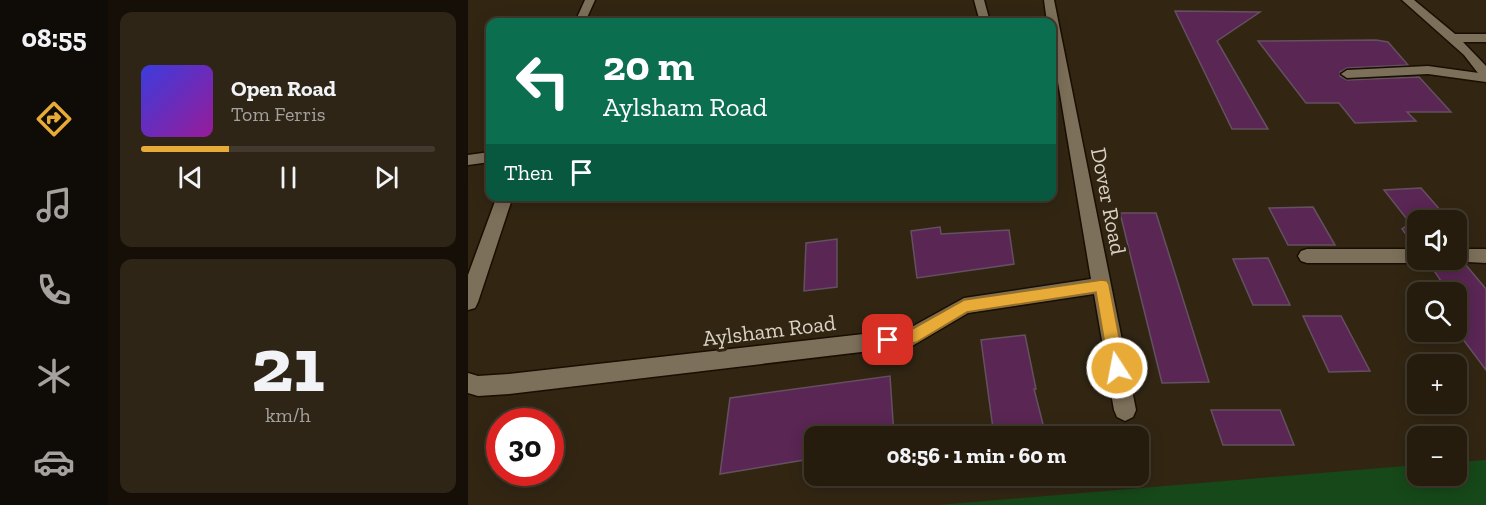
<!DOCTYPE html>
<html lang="en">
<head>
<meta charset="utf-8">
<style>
  body { margin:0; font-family:"Zilla Slab",serif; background:#2e2517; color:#f1f3f6; height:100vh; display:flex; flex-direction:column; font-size:22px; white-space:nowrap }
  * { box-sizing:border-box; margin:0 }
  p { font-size:20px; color:#a4a19e }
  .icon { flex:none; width:33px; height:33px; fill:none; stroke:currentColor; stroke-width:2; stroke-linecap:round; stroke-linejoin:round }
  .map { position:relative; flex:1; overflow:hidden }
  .panel { display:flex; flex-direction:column; gap:12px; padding:12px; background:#150f08; width:360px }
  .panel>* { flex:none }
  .banner { position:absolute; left:18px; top:18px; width:570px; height:183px; border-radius:12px; box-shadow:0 3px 15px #0003,0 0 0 2px #423a2e; background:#0b6e4f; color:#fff; overflow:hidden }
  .buttons { position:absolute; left:939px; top:210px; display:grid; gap:12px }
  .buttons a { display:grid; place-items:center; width:60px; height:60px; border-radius:12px; background:#261c0e; box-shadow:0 3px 15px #0003,0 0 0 2px #423a2e; font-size:30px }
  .speed { position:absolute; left:18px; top:408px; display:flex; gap:12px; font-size:30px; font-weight:700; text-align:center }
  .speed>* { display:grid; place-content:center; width:78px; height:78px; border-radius:50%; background:#261c0e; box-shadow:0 3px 15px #0003,0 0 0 2px #423a2e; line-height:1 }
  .speed .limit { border:9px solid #d22; background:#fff; color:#111 }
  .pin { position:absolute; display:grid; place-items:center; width:51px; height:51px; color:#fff; margin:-26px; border-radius:12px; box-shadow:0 3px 9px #0006 }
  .me { position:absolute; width:66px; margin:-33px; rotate:349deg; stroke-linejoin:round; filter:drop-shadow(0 0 4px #0008) }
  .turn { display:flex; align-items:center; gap:21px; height:126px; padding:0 18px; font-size:27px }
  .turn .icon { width:78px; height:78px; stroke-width:2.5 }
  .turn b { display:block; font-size:42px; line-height:51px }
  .then { display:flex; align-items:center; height:57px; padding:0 18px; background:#0003; gap:12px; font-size:22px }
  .panel .tile { flex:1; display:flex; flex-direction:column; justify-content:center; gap:9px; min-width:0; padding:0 21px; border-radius:12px; background:#2e2517 }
  .panel .dial { align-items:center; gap:0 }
  .dial b { font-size:78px; line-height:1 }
  .song { display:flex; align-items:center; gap:18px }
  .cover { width:72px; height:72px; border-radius:9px; background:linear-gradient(135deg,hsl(240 70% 55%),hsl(300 70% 35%)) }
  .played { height:6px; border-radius:3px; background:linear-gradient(90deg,#e8ab37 30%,#423a2e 30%) }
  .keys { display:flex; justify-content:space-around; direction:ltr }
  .trip { position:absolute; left:336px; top:426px; width:345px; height:60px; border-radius:12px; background:#261c0e; box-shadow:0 3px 15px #0003,0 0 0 2px #423a2e; font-weight:800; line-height:60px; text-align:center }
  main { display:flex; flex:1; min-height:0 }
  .tab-bar { display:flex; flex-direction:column; width:108px; justify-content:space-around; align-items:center; background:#0f0b06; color:#a4a19e }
  .tab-bar .icon { width:42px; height:42px }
  .tab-bar .selected { color:#e8ab37 }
  .tab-bar b { font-size:27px; color:#f1f3f6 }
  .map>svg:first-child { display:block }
</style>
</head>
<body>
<main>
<nav class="tab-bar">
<b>08:55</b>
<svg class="icon selected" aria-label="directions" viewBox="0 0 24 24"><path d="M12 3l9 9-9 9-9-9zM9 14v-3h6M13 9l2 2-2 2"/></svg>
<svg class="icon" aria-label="music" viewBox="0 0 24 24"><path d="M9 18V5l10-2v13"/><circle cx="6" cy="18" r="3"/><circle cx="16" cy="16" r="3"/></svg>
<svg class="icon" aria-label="phone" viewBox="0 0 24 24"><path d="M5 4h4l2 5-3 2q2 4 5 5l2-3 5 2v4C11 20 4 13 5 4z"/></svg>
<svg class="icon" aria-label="climate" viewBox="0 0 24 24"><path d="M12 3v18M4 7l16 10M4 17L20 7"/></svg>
<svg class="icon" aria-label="car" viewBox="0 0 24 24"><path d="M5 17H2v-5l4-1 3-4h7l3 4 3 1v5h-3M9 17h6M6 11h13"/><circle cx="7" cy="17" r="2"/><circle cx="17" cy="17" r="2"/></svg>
</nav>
<section class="panel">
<div class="tile">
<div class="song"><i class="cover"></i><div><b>Open Road</b><p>Tom Ferris</p></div></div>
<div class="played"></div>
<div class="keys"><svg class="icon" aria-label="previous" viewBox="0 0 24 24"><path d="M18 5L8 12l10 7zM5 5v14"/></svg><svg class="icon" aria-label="pause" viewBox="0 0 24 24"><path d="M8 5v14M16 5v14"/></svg><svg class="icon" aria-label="next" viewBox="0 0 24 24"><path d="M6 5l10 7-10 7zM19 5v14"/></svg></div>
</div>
<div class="tile dial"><b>21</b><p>km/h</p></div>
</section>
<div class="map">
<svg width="1018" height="505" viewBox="0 0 1018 505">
  <rect width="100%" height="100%" fill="#322613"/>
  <!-- green -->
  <path fill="#164819" d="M 1018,460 L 1018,505 L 470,505 L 949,465 L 950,476 L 988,476 L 989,462 Z"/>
  <!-- building -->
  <path fill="#5a2654" stroke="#645060" stroke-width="1.5" d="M 707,11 L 792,12 L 749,41 L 800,129 L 764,129 Z
    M 908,40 L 920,42 L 940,65 L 879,68 L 872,72 L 872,76 L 879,80 L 951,77 L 983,112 L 939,112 L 948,121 L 887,123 L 871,103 L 838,103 L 790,41 Z
    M 953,188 L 981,220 L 950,220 L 950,247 L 947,247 L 934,229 L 942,223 L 916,190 Z
    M 845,207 L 867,245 L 820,245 L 801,208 Z
    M 652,213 L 688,213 L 741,382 L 694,383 Z
    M 472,227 L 473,234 L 541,230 L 546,264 L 449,278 L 443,231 Z
    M 369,239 L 369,287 L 336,291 L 338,243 Z
    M 800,258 L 822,305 L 785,305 L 765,259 Z
    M 959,260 L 980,260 L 982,263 L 997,264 L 1018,289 L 1018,370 L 988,330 L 988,292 L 961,292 L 953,282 L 973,281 Z
    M 835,316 L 873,316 L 902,371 L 861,372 Z
    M 557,335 L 568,389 L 566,389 L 578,436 L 526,436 L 513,340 Z
    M 422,376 L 426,436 L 337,436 L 336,460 L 252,474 L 262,398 Z
    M 743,410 L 812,410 L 826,445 L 755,445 Z"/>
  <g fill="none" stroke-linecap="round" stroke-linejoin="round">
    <defs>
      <path id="lane" d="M 960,66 L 1018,74 L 1018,82 L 960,74 L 879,78 L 873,74 L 879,70 Z
        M 839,249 L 950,249 L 950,260 L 957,260 L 950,263 L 839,263 L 833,261 L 830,256 L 833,251 Z
        M 988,249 L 1018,249 L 1018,263 L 982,261 L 988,260 Z"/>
      <path id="street" d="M 117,0 L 127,0 L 117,22 L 107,22 Z
        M 506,0 L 516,0 L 522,22 L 512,22 Z
        M 576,0 L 586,0 L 668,410 L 665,417 L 657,421 L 649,417 L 646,410 L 626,294 L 500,313 L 444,346 L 41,394 L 10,396 L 0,393 L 0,373 L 10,376 L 41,374 L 440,329 L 496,298 L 623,279 L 584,46 L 584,22 L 579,22 Z
        M 934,0 L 946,0 L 987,34 L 1018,34 L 1018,42 L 995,42 L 1018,66 L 1018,78 L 1013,77 L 996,55 Z
        M 22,152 L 22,162 L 0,165 L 0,155 Z
        M 29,196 L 45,196 L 10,302 L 7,308 L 0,310 L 0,275 Z"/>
    </defs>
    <!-- lane casing -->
    <use href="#lane" stroke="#190f01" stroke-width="3"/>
    <!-- street casing -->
    <use href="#street" stroke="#190f01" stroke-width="3"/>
    <!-- lane -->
    <use href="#lane" fill="#7d705a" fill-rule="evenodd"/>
    <!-- street -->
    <use href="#street" fill="#7d705a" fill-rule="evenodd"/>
  </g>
  <!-- route -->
  <path fill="#e8ab37" stroke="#976f24" stroke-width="1.5" d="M 634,280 L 639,281 L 641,285 L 657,368 L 655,373 L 649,375 L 644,373 L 641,368 L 628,292 L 499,312 L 449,342 L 420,347 L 415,345 L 412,340 L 415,335 L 441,331 L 496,300 Z"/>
  <g text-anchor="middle" stroke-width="6" stroke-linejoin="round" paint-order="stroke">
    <!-- street labels -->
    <g font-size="22" fill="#d9d2c6" stroke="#322613">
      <text transform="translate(641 201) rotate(79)" y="8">Dover Road</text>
      <text transform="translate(301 330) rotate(-7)" y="8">Aylsham Road</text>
    </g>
  </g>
</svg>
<div class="buttons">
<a><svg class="icon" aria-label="sound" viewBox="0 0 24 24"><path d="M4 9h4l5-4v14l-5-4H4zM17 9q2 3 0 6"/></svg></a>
<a><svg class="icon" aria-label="search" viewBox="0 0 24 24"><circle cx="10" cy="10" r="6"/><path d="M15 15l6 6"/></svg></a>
<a>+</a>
<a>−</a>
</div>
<div class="speed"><div class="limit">30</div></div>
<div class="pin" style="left:420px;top:340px;background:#d93025"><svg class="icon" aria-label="arrive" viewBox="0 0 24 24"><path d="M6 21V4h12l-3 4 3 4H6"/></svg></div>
<svg class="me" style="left:649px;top:368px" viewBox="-20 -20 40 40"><circle r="17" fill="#e8ab37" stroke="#fff" stroke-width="3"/><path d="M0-11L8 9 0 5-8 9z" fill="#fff"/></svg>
<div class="trip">08:56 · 1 min · 60 m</div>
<div class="banner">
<div class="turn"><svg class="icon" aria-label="left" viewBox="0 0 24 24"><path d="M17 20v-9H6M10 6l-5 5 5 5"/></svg><div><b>20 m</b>Aylsham Road</div></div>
<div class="then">Then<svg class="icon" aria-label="arrive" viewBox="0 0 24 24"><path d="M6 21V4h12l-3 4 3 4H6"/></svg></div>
</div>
</div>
</main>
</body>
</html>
